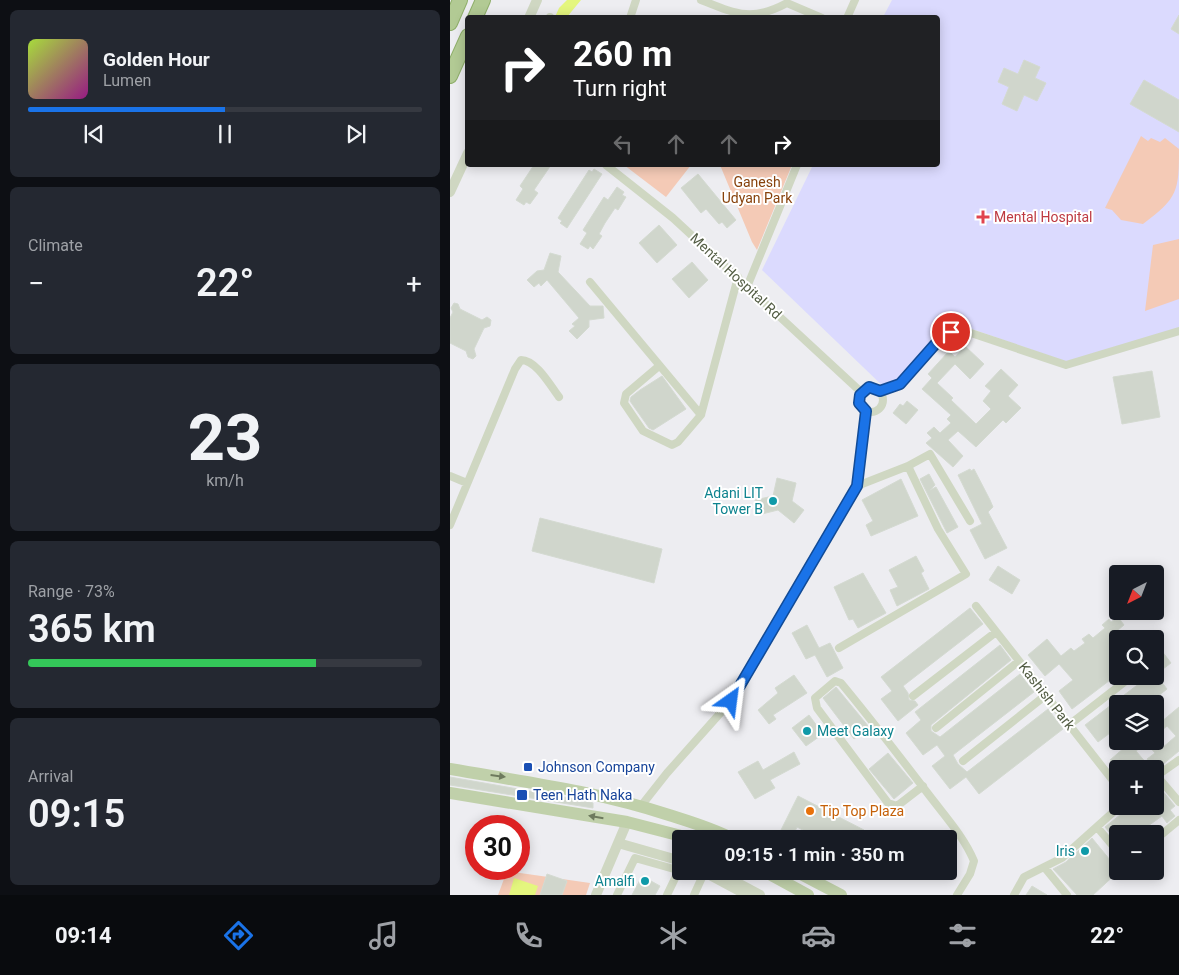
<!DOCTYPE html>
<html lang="en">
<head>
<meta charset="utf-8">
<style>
  body { margin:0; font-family:Roboto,sans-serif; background:#242831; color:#f1f3f6; height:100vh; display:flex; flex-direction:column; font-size:19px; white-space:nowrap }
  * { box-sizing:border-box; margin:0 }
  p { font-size:16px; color:#9ea1a6 }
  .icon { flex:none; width:28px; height:28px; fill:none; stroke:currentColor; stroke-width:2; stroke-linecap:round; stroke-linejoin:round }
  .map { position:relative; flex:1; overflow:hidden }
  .panel { display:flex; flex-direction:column; gap:10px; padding:10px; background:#0d0f14; width:450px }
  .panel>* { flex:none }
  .top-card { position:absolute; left:15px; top:15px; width:475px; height:152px; border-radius:5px; box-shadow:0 2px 12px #0003; background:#202124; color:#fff; overflow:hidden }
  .needle { width:32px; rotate:222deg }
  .controls { position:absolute; left:659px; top:565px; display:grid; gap:10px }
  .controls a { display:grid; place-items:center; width:55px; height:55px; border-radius:5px; background:#171b24; box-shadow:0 2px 12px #0003; font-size:25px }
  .speed { position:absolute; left:15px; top:815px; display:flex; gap:10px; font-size:25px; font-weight:700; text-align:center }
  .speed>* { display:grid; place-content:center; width:65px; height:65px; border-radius:50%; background:#171b24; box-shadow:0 2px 12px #0003; line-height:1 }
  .speed .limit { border:8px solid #d22; background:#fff; color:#111 }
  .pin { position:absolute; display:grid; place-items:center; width:42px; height:42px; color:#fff; margin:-21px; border:2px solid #fff; border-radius:50%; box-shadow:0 1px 5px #0007 }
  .me { position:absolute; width:55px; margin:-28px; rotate:31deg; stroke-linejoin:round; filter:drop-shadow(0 0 4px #0008) }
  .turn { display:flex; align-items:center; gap:18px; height:105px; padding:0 25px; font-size:22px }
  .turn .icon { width:65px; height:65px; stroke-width:2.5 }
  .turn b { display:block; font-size:35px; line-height:42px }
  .lanes { display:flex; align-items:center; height:48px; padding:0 25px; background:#0003; justify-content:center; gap:25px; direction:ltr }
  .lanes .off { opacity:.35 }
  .big { font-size:38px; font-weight:600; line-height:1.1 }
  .panel .tile { flex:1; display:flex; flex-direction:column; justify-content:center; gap:8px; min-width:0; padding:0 18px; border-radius:8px; background:#242831 }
  .panel .dial { align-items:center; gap:0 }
  .dial b { font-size:65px; line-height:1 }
  .song { display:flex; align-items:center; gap:15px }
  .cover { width:60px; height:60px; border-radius:8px; background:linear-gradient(135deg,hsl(80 70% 55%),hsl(310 70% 35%)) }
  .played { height:5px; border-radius:2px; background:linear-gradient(90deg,#1a73e8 50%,#363941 50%) }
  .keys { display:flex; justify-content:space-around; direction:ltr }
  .heat { display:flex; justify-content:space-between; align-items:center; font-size:28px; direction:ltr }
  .charge { height:8px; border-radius:4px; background:linear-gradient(90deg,#34c759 73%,#363941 0) }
  .trip { position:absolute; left:222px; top:830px; width:285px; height:50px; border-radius:5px; background:#171b24; box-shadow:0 2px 12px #0003; font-weight:600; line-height:50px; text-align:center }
  .menu { display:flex; height:80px; justify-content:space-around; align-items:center; background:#090b0e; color:#9ea1a6 }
  .menu .icon { width:35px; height:35px }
  .menu .on { color:#1a73e8 }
  .menu b { font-size:22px; color:#f1f3f6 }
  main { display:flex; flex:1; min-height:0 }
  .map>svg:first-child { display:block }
</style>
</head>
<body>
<main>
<section class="panel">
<div class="tile">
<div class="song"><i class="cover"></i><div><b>Golden Hour</b><p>Lumen</p></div></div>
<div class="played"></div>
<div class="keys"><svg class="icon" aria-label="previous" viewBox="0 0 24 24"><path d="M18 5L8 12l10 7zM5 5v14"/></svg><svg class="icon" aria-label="pause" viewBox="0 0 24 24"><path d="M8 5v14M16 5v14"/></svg><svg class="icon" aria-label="next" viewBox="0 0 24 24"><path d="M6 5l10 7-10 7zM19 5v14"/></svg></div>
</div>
<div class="tile"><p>Climate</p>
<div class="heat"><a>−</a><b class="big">22°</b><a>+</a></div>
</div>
<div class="tile dial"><b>23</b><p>km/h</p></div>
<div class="tile"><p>Range · 73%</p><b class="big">365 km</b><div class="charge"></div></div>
<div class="tile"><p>Arrival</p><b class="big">09:15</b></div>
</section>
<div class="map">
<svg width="729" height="895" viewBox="0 0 729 895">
  <rect width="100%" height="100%" fill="#ededf1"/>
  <!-- medical -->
  <path fill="#dbdafe" d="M 442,0 L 729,0 L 729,332 L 620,363 L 499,321 L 438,391 L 312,270 L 363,165 L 488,165 L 488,18 L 433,17 Z"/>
  <!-- green -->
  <path fill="#f4cab6" d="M 691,136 L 698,141 L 701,138 L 710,142 L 715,138 L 729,149 C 729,191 728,198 693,224 L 671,220 L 662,210 L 655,208 Z
    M 174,165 L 241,165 L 216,197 Z
    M 270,165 L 342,165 L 307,250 L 302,242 Z
    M 729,239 L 729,299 L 695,311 L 703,245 Z
    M 57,871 L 140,883 L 136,895 L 48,895 Z"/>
  <!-- water -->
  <path fill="#e4f67e" d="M 117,0 L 131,0 L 117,17 L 105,17 L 109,8 Z
    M 64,878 L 88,886 L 85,895 L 59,895 Z"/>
  <!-- building -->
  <path fill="#d0d6cc" stroke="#d4dad1" d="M 729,15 L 729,34 L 721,29 Z
    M 574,60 L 590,67 L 585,78 L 596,83 L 587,101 L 574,95 L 567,111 L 552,104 L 559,87 L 548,82 L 554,68 L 568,74 Z
    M 694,80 L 729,100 L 729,132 L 680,104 Z
    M 84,165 L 101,165 L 84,190 L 88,193 L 80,204 L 76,202 L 74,205 L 66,200 L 73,189 L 70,186 Z
    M 144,169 L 152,174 L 117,228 L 110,223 L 112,221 L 108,218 L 139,170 L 142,172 Z
    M 248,174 L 286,220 L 277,228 L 272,222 L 269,224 L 256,209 L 251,213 L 231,188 Z
    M 167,187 L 174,192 L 172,195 L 176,197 L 168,210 L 165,208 L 155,223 L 149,234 L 152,236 L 143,249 L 140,246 L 138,249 L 130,244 L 137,233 L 133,230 L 154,197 L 158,200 Z
    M 209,225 L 227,245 L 207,263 L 189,243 Z
    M 100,253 L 111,256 L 108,272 L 140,306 L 153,306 L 154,318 L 139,320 L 139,327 L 127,339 L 119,331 L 125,326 L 122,324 L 129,318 L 97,280 L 91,286 L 89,283 L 84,287 L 77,280 L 87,271 L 94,270 Z
    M 242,262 L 258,280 L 239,298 L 222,279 Z
    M 4,303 L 8,304 L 10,309 L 32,320 L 37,317 L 41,320 L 40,326 L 34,328 L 24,349 L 26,356 L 23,359 L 18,357 L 16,351 L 0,343 L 0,318 L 3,312 L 1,308 Z
    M 515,346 L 534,364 L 520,379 L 505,364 L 487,383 L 503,398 L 501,400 L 526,424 L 541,409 L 533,401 L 541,391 L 535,386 L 551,369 L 568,385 L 558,396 L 571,408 L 556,423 L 553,420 L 526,447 L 508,431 L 498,440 L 513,456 L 503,467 L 476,443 L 482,438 L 477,433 L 484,427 L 490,433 L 501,423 L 497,419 L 501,415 L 472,389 L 482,378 L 478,374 L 499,351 L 505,357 Z
    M 702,371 L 710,417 L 672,424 L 663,377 Z
    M 212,376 L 236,409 L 203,430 L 199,428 L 180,401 L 181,397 L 190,390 Z
    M 457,401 L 468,410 L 456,424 L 443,413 L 450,404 L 453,406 Z
    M 520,469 L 521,471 L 524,469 L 540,500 L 543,507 L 538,512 L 557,548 L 535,559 L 520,530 L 532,524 L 508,475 Z
    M 479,474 L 485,485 L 480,490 L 486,487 L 508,527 L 497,533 L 470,479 Z
    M 327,478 L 346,483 L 342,501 L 354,510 L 344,523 L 328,510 L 308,515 L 305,500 L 323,496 Z
    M 451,479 L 468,516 L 421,536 L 416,525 L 423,521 L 412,500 Z
    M 90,518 L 212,549 L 204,583 L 82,551 Z
    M 466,556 L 474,571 L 471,573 L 479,589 L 447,606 L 440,590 L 448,587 L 439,570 Z
    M 548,566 L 570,580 L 562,594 L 539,580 Z
    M 413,573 L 436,613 L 408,628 L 403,619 L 399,620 L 384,587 Z
    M 520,608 L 533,624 L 453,686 L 458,693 L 459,700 L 465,701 L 468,705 L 448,721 L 431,699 L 442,691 L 431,677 Z
    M 668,617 L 674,625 L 668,630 L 668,674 L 622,709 L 609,691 L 623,680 L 609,664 L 595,676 L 578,655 L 597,639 L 611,656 L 621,648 L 624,651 L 635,643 L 632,639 L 639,634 L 643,638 L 655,628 L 652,625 L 659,619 L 661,622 Z
    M 357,625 L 369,648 L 380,643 L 393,668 L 377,677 L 365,655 L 356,659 L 342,633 Z
    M 705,642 L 721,663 L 705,675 Z
    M 550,645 L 561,660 L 481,725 L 481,731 L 490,737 L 570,674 L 584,692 L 503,755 L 508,764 L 517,772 L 598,709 L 613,729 L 529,794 L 516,777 L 500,789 L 482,766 L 495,756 L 487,745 L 473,755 L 456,733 L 471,720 L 465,712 Z
    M 344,675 L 357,693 L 323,715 L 326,719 L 319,724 L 308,710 L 328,693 L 325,688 Z
    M 699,676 L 707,676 L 717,689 L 698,704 L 668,704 L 668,727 L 648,742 L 635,725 Z
    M 386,687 L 419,727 L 404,739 L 373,698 Z
    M 729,707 L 729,751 L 706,770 L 697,759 L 705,753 L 696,743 L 686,751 L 698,765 L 694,769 L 668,769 L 660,760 L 682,741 L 705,741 L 711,749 L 726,736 L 717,726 L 705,736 L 705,727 Z
    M 359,715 L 373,734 L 356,746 L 342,728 Z
    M 344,752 L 350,764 L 320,780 L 325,788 L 305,799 L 288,772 L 308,761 L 313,770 Z
    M 438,753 L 463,783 L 444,799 L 419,769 Z
    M 0,777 L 136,801 L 143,803 L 143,808 L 0,785 Z
    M 710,788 L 725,806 L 720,810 L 725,816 L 717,823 L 712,816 L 698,826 L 704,834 L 668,834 L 668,843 L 655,827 L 681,806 L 705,806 L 705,792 Z
    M 348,796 L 414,830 L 410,839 L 370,839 L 347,827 L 342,838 L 330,832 Z
    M 642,838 L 669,871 L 643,895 L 627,895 L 603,869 L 616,862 Z
    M 97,874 L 117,881 L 112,895 L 90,895 Z
    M 192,876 L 210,886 L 205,895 L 182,895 Z
    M 582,886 L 597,895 L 576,895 Z"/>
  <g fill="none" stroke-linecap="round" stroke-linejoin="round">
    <defs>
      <path id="trunk" d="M 25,18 L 33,0
        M 0,23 L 10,0
        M 0,76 L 18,36"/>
    </defs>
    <!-- trunk casing -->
    <use href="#trunk" stroke="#8faf6a" stroke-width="16"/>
    <!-- minor -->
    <path stroke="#cfd7c2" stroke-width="8" d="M 251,0 C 286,14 302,22 337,3 L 372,18
      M 100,18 L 100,17
      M 180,18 L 186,0
      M 397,18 L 405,0
      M 156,165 L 223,218 L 411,392
      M 140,282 L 251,415 L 288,277
      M 297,287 L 347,165
      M 209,366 L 176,394 L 174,403 L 193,431 L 222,445 L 228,442 L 251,415
      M409 400a12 12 0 1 1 24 0a12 12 0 1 1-24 0Z
      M 430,391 L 450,384 L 488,341 L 501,332 L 515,331 L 616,365 L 729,331
      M 458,466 L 480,454 L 520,521
      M 0,476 L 17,483
      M 0,525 L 65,369 L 71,360 C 86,360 100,385 109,397
      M 526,606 L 668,787
      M 389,648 L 516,574 L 488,529 L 458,466 L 407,486
      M 463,696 L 546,632
      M 619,725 L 682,676
      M 486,728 L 569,661
      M 513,761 L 596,695
      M 707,776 L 729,802
      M 705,777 L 729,760
      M 473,786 L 447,806 L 438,803 L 367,708 L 365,698 L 385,681 L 391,683 C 421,719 450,757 479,795 C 495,816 514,837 524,861 L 520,874 L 507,895
      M 191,806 L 217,773 L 281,701 L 407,486 L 416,411
      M 647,827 L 668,852
      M 705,840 L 729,820
      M 595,868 L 617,895
      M 237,871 L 254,873 L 295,895
      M 167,895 L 185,858 L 231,871
      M 217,895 L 229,870
      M 244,895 L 254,873
      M 564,895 L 574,877 L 612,858 L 670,806"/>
    <!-- tertiary -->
    <path stroke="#cfd7c2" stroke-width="10" d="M 79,18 L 87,0
      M 0,192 L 18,153
      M 168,843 L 231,861
      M 265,871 L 310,895
      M 146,895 L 177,822"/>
    <!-- primary -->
    <path stroke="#c0d0aa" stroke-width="12" d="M 0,769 C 75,782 146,791 219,815 C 241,822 262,828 283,839
      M 0,793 L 177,822 L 243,839
      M 314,871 L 358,895
      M 345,871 L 391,895"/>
    <!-- trunk -->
    <use href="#trunk" stroke="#b2ca94" stroke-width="14"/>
  </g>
  <!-- one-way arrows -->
  <defs><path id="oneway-solid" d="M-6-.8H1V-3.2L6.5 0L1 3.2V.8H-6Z" transform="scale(1.25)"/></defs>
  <g fill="#6e7a5e">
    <use href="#oneway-solid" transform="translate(48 776) rotate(7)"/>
    <use href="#oneway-solid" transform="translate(146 817) rotate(-170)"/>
  </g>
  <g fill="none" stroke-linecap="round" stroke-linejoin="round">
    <defs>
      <path id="route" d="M 281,701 L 407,486 L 416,411 L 409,403 L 410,395 L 419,387 L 430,391 L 450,384 L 488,341 L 501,332"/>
    </defs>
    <!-- route casing -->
    <use href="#route" stroke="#114b97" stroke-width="12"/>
    <!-- route -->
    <use href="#route" stroke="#1a73e8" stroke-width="9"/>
  </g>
  <!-- markers -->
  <path fill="#e0444e" stroke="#fff" stroke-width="2" d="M530.5 209.5h5v5h5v5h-5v5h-5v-5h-5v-5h5z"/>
  <g fill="#0f9aa8" stroke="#fff" stroke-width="2">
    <circle cx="323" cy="501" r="5"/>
    <circle cx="357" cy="731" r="5"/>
    <circle cx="635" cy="851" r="5"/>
    <circle cx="195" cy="881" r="5"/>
  </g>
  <g fill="#1a4fb4" stroke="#fff" stroke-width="2">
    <rect x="73" y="762" width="10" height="10" rx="2.5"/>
    <rect x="66" y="789" width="12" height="12" rx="2.5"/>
  </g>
  <circle fill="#e8710a" stroke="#fff" stroke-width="2" cx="360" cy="811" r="5"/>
  <g text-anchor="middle" stroke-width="4" stroke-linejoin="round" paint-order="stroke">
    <!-- park labels -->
    <g font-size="14" fill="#87420c" stroke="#fff">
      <text x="307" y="187">Ganesh<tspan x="307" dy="16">Udyan Park</tspan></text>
    </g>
    <!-- health labels -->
    <g font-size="14" fill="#be3a42" stroke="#fff" text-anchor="start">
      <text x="544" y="222">Mental Hospital</text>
    </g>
    <!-- street labels -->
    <g font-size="14" fill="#535d44" stroke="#fff">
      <text transform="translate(286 276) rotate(43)" y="5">Mental Hospital Rd</text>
      <text transform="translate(597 696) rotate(52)" y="5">Kashish Park</text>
    </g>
    <!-- culture labels -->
    <g font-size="14" fill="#0d838f" stroke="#fff" text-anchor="end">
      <text x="313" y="498">Adani LIT<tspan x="313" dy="16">Tower B</tspan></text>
      <text x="367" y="736" text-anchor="start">Meet Galaxy</text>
      <text x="625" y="856">Iris</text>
      <text x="185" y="886">Amalfi</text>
    </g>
    <!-- transit labels -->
    <g font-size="14" fill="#164399" stroke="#fff" text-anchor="start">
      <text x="88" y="772">Johnson Company</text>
      <text x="83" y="800">Teen Hath Naka</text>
    </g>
    <!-- food labels -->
    <g font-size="14" fill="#c56008" stroke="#fff" text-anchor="start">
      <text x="370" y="816">Tip Top Plaza</text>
    </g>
  </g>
</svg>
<div class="controls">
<a><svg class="needle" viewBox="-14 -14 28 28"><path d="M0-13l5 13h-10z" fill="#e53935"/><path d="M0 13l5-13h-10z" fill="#9ea1a6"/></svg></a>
<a><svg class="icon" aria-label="search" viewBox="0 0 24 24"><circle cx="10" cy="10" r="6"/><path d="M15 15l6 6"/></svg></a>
<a><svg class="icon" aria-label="layers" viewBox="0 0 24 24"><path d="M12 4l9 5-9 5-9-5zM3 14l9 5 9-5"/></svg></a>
<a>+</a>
<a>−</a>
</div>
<div class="speed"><div class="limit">30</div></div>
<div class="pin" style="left:501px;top:332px;background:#d93025"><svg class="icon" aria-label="arrive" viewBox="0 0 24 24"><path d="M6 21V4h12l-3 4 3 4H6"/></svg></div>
<svg class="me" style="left:281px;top:701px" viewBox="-20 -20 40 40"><path d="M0-17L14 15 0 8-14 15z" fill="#1a73e8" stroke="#fff" stroke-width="4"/></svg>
<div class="trip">09:15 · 1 min · 350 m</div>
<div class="top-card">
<div class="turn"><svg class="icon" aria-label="right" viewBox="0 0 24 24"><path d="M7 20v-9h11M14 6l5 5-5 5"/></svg><div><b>260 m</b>Turn right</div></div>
<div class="lanes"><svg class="icon off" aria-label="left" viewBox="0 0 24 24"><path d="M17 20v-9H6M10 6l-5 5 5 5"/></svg><svg class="icon off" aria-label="ahead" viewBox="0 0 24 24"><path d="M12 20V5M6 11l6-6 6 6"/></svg><svg class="icon off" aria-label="ahead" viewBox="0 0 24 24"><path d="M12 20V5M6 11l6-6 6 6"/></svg><svg class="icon" aria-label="right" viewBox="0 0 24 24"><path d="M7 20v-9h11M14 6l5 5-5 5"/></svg></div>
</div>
</div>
</main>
<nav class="menu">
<b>09:14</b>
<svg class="icon on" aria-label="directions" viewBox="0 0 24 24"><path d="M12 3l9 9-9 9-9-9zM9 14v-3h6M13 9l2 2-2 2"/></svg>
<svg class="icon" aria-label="music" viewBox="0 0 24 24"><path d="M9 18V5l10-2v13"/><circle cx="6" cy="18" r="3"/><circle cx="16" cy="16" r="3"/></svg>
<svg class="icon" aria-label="phone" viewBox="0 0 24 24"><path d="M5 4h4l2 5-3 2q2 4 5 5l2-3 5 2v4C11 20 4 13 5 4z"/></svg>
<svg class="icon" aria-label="climate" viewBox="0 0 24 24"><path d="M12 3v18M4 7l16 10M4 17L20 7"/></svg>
<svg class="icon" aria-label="car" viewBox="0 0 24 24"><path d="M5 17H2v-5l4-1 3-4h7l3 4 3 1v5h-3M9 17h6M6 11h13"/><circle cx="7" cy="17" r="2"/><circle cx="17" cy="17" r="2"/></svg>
<svg class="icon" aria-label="filters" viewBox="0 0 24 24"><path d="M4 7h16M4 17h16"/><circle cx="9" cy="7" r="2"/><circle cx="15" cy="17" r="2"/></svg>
<b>22°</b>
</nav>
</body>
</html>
